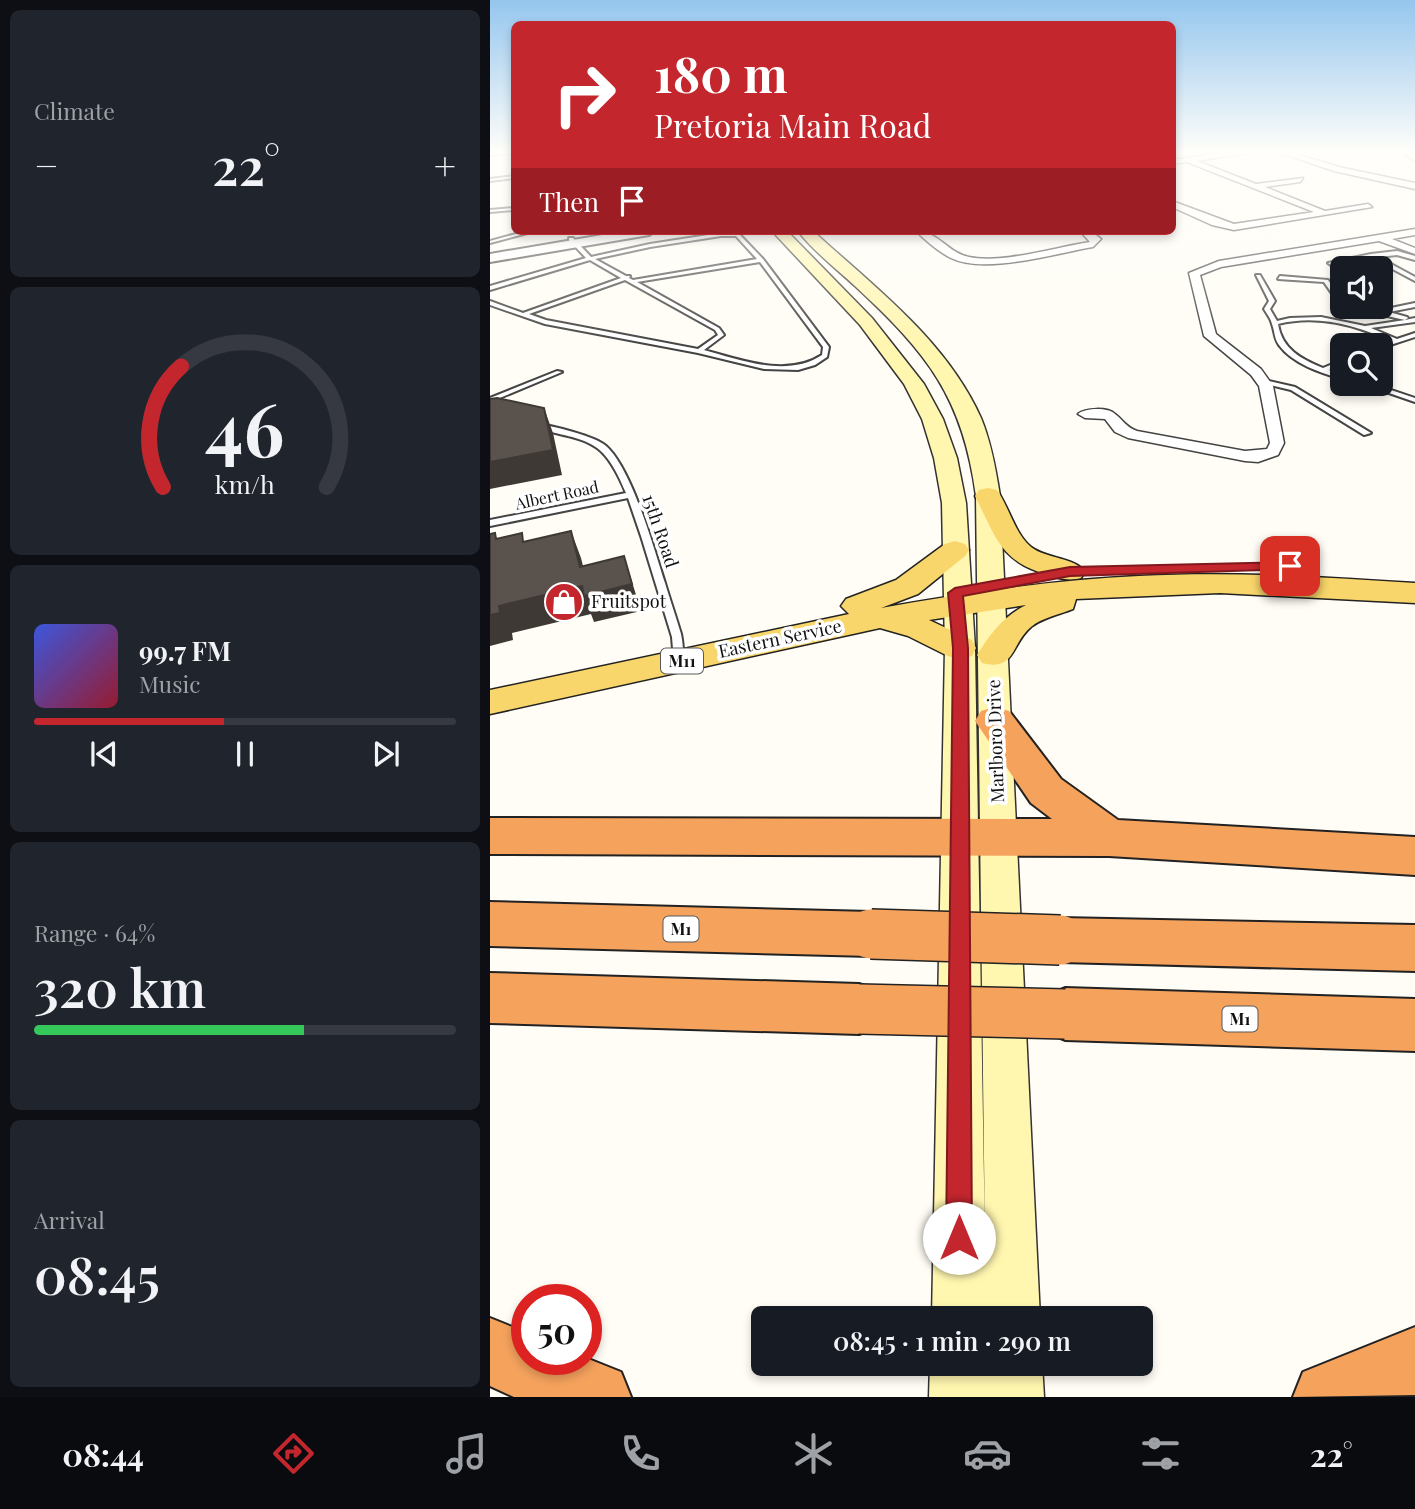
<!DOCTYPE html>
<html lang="en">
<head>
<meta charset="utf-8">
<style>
  body { margin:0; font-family:"Playfair Display",serif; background:#20242c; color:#f1f3f6; height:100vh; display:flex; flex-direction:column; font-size:26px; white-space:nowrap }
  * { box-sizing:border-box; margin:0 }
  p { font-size:23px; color:#9ea1a6 }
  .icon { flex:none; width:38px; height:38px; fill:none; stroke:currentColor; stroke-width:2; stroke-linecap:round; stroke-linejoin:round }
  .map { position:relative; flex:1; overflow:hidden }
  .sheet { display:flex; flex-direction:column; gap:10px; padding:10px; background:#0d0f14; width:490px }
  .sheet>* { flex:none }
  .guide { position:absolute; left:21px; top:21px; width:665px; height:214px; border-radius:10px; box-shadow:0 4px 10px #0003; background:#c4262e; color:#fff; overflow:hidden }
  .buttons { position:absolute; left:840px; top:256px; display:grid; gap:14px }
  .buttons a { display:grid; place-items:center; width:63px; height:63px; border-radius:10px; background:#171b24; box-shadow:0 4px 10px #0003; font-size:35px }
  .speed { position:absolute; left:21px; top:1284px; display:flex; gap:14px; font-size:35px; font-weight:700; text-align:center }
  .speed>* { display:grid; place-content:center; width:91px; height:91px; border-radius:50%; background:#171b24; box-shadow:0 4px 10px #0003; line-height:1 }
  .speed .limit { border:10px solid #d22; background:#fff; color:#111 }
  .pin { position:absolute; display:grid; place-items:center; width:60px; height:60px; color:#fff; margin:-30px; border-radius:14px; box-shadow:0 4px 10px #0006 }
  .me { position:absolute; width:77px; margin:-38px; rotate:0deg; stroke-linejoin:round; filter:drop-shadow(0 0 5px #0008) }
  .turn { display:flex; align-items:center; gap:24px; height:147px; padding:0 28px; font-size:32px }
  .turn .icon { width:91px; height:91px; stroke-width:2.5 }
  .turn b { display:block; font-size:49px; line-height:60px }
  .then { display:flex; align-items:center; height:66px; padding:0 28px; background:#0003; gap:14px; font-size:26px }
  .big { font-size:52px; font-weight:600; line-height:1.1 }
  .sheet .widget { flex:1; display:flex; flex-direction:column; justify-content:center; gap:10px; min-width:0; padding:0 24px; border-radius:10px; background:#20242c }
  .sheet .dial { align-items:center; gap:0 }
  .dial svg { height:182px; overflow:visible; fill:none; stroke:#363941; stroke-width:7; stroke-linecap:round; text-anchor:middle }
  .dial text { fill:#f1f3f6; stroke:none }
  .song { display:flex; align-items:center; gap:21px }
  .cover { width:84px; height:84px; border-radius:10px; background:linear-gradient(135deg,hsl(230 70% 55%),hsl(350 70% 35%)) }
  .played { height:7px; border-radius:4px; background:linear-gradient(90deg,#c4262e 45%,#363941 45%) }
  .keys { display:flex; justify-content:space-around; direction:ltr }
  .heat { display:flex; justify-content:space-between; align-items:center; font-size:38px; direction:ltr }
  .charge { height:10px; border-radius:5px; background:linear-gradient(90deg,#34c759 64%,#363941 0) }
  .trip { position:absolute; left:261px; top:1306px; width:402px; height:70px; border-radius:10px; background:#171b24; box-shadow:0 4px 10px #0003; font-weight:600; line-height:70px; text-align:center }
  .tab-bar { display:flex; height:112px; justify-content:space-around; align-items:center; background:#090b0e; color:#9ea1a6 }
  .tab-bar .icon { width:49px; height:49px }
  .tab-bar .current { color:#c4262e }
  .tab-bar b { font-size:32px; color:#f1f3f6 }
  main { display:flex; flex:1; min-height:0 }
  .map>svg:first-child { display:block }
</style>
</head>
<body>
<main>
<section class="sheet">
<div class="widget"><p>Climate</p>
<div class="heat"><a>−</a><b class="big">22°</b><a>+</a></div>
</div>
<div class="widget dial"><svg viewBox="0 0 100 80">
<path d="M14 69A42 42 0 1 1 86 69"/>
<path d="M14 69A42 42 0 0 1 22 16" stroke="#c4262e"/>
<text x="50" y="56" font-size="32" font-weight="700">46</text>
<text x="50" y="72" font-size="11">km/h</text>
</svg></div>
<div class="widget">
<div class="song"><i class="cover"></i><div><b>99.7 FM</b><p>Music</p></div></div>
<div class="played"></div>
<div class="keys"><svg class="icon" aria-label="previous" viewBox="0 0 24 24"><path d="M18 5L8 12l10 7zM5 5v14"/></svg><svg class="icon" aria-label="pause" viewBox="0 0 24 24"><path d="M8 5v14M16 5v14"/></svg><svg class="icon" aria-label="next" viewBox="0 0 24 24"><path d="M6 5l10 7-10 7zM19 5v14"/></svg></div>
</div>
<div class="widget"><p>Range · 64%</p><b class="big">320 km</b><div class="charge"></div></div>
<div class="widget"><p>Arrival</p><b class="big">08:45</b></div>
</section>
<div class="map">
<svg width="925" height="1397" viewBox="0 0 925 1397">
  <rect width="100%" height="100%" fill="#fffdf5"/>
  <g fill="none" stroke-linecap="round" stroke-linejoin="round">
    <defs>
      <path id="service" d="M 24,151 L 24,153 L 0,155 L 0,153 Z
        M 24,176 L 24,178 L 0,181 L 0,179 Z
        M 24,208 L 24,210 L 0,212 L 0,210 Z
        M 37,231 L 45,231 L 0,243 L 0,241 Z
        M 231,233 L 249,234 L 273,259 L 339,347 L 337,357 L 325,365 L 308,370 L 274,369 L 208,353 L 55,324 L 0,305 L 0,301 L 33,313 L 131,278 L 100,260 L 0,290 L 0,286 L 96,258 L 79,240 L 79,238 L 83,238 L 101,257 L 160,244 ZM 231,236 L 246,236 L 267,259 L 143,280 L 139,278 L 140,276 L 136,276 L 105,259 L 160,247 ZM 270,262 L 333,347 L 332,355 C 297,378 251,360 214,350 L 234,335 L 229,328 L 147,282 ZM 135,280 L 225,330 L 228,335 L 208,349 L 56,320 L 39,314 Z
        M 907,251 L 925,256 L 925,260 L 907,255 L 888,257 L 925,277 L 925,281 L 882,258 L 841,265 L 838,263 L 881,254 Z
        M 766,275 L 770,275 L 785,301 L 780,309 L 787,321 L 800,318 L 831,317 L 875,326 L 915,320 L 897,316 L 886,306 L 891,305 L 896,309 L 925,303 L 925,307 L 899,312 L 917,317 L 918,318 L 915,320 L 925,318 L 925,322 L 881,328 L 907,339 L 925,333 L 925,337 L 891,348 L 891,345 L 889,345 L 901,341 C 865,325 828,314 788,324 C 792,349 811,359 833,368 L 852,360 L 852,364 L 839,370 L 852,375 L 852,379 C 831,373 803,364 789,345 C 784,338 785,332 782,324 C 781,319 777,314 774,309 L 779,301 Z
        M 790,276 L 838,280 L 852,300 L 852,306 L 850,305 L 834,282 L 788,279 Z
        M 67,371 L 72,372 L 0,402 L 0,398 Z
        M 774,380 L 805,387 L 881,433 L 874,435 L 801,390 L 772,383 L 772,381 Z
        M 870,383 L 880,383 L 925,398 L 925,402 Z
        M 45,424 C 61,425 105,436 116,446 C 142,469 164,549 175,583 C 180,600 186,617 191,634 C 193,643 193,652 194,661 L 193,663 L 185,663 L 184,661 L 182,637 L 151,536 L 138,498 L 0,526 L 0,520 L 136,493 C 113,437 99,442 45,428 Z"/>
      <path id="minor" d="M 749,151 L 769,151 L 707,161 L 766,184 L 813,178 L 810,182 L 775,187 L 835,211 L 878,204 L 882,207 L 744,230 L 722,225 L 682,207 L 682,201 L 744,224 L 824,212 L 697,162 L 682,164 L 682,160 Z
        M 785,151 L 796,151 L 849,167 L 925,183 L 925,189 L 844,171 Z
        M 909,151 L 918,151 L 925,156 L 925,161 Z
        M 925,229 L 925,235 L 902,239 L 925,248 L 925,254 L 889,241 L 731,267 L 710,275 L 726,334 L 771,369 L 783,386 L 794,443 L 788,455 L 768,462 L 755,461 L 638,438 L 625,432 L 615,419 L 595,418 L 588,414 C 595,408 618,407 625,414 C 634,421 636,427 647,431 L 755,451 L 777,449 L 780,443 L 769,386 L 761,375 L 714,336 L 699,273 L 729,261 Z
        M 426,231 C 448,231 458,253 479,257 C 512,264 566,247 600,242 L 590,231 L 601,231 L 611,239 L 603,247 C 566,253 495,275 461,258 C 449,252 435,240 426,231 Z"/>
      <path id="tertiary" d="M 136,231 L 165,231 L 159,235 L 0,262 L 0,254 Z"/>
      <path id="secondary" d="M 282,231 L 297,231 L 382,318 L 434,384 L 453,419 L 467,458 L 476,503 L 485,648 L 495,1239 L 486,496 C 473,397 437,353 366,287 C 347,269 324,252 308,231 L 323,231 C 384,287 456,340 491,418 C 501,442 506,470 510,496 L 550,1318 L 442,1318 L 455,648 L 452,503 L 444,458 L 432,419 L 414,384 L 370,325 Z
        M 440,1363 L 552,1363 L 554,1397 L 439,1397 Z"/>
      <path id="primary" d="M 498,488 L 507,490 C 519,507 525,534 541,547 C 556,559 585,557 595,572 L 591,578 C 579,581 571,579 559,575 C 510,562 506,537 485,496 L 489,490 Z
        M 465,541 L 475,544 L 479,550 L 475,556 L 428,594 L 391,608 C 476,593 562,580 649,576 C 741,571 833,577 925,583 L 925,603 L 730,593 L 586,599 L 583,609 C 571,614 551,618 541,627 C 521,643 526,672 492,663 L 487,655 C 502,631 514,616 536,605 L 439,620 L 482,640 L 486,648 L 482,656 L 470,659 L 458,656 L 418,636 L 390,628 L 0,714 L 0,690 L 359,614 L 351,606 L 356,599 L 406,580 L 455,544 Z"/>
      <path id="motorway" d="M 505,707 L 519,711 L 571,779 L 628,820 L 925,837 L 925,875 L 619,856 L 0,854 L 0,818 L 562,819 L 541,803 L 485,721 L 491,711 Z
        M 0,902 L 381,912 L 398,918 L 406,934 L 398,950 L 381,956 L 0,946 Z
        M 570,918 L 925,925 L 925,971 L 570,962 L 553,956 L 545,940 L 553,924 Z
        M 0,973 L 369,984 L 388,991 L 395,1009 L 388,1027 L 369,1034 L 0,1023 Z
        M 575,988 L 925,999 L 925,1051 L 575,1040 L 556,1032 L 549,1014 L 556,996 Z
        M 0,1318 L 37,1333 L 37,1360 L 96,1358 L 131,1372 L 141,1397 L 24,1397 L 0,1386 Z
        M 925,1327 L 925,1395 L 803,1397 L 813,1372 Z"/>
    </defs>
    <!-- service casing -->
    <use href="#service" stroke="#444" stroke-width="4"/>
    <!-- minor casing -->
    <use href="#minor" stroke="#444" stroke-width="3"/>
    <!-- tertiary casing -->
    <use href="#tertiary" stroke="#444" stroke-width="4"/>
    <!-- secondary casing -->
    <use href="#secondary" stroke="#333" stroke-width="3"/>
    <!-- primary casing -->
    <use href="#primary" stroke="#222" stroke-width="3"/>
    <!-- motorway casing -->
    <use href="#motorway" stroke="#222" stroke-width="4"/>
    <!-- service -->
    <use href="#service" fill="#fff" fill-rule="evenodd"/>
    <!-- minor -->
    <use href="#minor" fill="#fff" fill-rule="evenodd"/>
    <!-- tertiary -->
    <use href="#tertiary" fill="#fff" fill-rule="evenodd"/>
    <!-- secondary -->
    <use href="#secondary" fill="#fff6b0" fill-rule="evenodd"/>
    <!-- primary -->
    <use href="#primary" fill="#f9d66b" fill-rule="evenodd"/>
    <!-- motorway -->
    <use href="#motorway" fill="#f5a25d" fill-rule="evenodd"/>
    <defs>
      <path id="motorway-bridge" d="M 381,934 L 570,940
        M 369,1009 L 575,1014"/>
    </defs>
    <!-- motorway-bridge casing -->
    <use href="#motorway-bridge" stroke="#222" stroke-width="52" stroke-linecap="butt"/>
    <!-- motorway-bridge -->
    <use href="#motorway-bridge" stroke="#f5a25d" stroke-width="49"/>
  </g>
  <!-- shaded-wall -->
  <path fill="#3f3936" d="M 54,408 L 63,433 L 72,475 L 0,489 L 0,462 Z
    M 81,531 L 91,558 L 100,594 L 90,567 Z
    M 134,556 L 151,611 L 104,622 L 101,614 L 22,633 L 23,640 L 0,646 L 0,615 L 9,606 Z"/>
  <!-- building -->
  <path fill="#5a524d" stroke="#3f3936" stroke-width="2" d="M 7,398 L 54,408 L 63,450 L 0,462 L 0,399 Z
    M 81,531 L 90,567 L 134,556 L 142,584 L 94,596 L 92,586 L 9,606 L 10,613 L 0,615 L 0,534 L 5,533 L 6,539 L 32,533 L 33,542 Z"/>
  <!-- sky -->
  <linearGradient id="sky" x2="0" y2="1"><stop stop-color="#95c6ee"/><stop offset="0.44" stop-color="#fffefa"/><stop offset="1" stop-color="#fffefa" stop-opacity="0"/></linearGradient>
  <rect width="925" height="346" fill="url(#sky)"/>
  <!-- route -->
  <path fill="#c4262e" stroke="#7f191e" stroke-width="2" d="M 800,562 L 805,564 L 805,569 L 580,576 L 473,596 L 478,648 L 482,1238 L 478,1247 L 469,1251 L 459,1247 L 456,1238 L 463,648 L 458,593 L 465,588 L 580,567 Z"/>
  <!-- icons -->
  <defs>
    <symbol id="shop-disc" viewBox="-11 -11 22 22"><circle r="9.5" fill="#c4262e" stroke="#fff"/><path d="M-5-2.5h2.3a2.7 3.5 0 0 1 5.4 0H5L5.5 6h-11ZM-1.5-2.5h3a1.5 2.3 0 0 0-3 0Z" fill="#fff"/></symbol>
  </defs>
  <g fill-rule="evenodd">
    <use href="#shop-disc" x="52" y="580" width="44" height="44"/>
  </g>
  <g text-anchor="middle" stroke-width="7" stroke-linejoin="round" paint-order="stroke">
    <!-- far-street labels -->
    <g font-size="16" fill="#111" stroke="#fff">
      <text transform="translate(67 495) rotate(-12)" y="6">Albert Road</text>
    </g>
    <!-- shield labels -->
    <g fill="#fff" stroke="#585858" stroke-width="2">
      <rect x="171" y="648.5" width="42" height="25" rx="5"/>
      <rect x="173.5" y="916.5" width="35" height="25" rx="5"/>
      <rect x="732.5" y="1006.5" width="35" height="25" rx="5"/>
    </g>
    <g font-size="16" font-weight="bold" fill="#111">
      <text x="192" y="667">M11</text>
      <text x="191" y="935">M1</text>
      <text x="750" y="1025">M1</text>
    </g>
    <!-- street labels -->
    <g font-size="18" fill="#111" stroke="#fff">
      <text transform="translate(170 531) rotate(71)" y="6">15th Road</text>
      <text transform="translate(290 639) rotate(-12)" y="6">Eastern Service</text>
      <text transform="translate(506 741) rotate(-92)" y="6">Marlboro Drive</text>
    </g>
    <!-- poi labels -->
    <g font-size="18" fill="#111" stroke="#fff" text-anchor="start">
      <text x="101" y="608">Fruitspot</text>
    </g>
  </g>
</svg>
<div class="buttons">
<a><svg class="icon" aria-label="sound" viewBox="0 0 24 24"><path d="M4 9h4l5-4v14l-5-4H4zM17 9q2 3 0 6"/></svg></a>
<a><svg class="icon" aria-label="search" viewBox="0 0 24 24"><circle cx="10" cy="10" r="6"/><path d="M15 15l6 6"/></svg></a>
</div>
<div class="speed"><div class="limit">50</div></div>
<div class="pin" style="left:800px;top:566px;background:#d93025"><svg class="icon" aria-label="arrive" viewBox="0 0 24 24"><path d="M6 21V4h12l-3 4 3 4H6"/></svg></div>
<svg class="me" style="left:469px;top:1238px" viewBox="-20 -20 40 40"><circle r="19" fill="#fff"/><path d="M0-13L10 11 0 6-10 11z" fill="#c4262e"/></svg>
<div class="trip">08:45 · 1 min · 290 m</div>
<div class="guide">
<div class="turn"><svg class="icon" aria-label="right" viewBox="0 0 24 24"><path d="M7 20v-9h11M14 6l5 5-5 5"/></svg><div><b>180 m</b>Pretoria Main Road</div></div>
<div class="then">Then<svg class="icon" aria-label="arrive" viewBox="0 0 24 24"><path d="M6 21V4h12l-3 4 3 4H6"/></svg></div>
</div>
</div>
</main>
<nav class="tab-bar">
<b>08:44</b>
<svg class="icon current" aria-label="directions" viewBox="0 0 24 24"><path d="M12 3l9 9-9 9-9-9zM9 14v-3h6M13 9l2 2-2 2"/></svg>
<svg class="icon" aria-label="music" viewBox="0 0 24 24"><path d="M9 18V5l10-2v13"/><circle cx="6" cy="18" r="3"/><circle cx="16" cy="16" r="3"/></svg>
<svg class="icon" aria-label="phone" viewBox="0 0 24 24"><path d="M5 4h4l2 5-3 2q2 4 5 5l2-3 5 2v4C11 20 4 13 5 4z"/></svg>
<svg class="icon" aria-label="climate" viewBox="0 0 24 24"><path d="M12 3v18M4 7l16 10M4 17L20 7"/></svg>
<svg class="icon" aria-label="car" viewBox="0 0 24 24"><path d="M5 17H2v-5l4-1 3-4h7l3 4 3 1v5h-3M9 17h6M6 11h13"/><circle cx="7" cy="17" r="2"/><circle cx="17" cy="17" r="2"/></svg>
<svg class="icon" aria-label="filters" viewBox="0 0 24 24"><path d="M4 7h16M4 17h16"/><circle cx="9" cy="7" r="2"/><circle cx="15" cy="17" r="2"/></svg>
<b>22°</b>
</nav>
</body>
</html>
